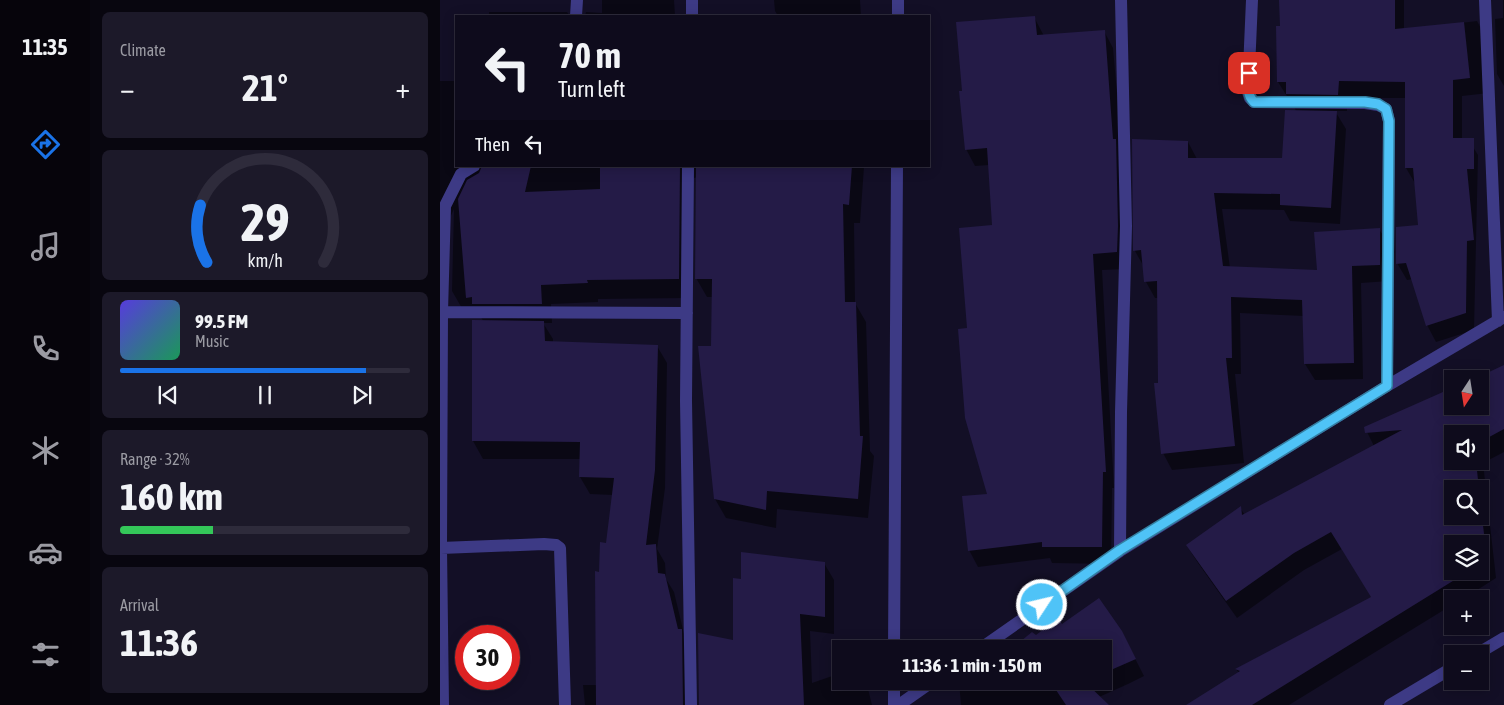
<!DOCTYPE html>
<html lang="en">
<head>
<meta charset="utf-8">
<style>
  body { margin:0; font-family:"Asap Condensed",sans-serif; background:#1c1929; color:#f1f3f6; height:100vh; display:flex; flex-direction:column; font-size:19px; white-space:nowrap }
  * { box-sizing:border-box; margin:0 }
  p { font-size:16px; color:#9b9ba3 }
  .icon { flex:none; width:28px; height:28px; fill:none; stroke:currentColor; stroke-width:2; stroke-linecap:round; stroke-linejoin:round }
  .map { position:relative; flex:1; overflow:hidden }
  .details { display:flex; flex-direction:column; gap:12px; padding:12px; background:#08060f; width:350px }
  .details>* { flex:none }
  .guide { position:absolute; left:15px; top:15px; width:475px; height:152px; border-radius:0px; box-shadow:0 2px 12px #0003,0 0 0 1px #2e2b3b; background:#0e0b1c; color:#f1f3f6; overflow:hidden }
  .needle { width:32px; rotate:192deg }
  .fabs { position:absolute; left:1004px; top:370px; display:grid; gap:10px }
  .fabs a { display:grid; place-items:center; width:45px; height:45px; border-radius:0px; background:#0e0b1c; box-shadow:0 2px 12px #0003,0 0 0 1px #2e2b3b; font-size:25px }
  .speed { position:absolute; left:15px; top:625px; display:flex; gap:10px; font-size:25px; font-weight:700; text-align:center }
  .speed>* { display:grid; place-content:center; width:65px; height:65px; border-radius:50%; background:#0e0b1c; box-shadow:0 2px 12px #0003,0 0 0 1px #2e2b3b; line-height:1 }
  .speed .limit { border:8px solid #d22; background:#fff; color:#111 }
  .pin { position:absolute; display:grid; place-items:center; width:42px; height:42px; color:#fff; margin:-21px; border-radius:10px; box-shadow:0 2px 8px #0006 }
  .me { position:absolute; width:55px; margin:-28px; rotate:55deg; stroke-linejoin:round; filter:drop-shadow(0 0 4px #0008) }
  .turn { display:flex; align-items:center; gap:18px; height:105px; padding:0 20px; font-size:22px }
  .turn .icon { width:65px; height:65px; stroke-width:2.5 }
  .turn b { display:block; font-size:35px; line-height:42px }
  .then { display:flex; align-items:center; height:48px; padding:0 20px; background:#0003; gap:10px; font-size:19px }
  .big { font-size:38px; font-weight:700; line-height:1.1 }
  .details .widget { flex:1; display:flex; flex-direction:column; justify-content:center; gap:8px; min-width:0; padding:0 18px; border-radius:8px; background:#1c1929 }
  .details .dial { align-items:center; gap:0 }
  .dial svg { height:130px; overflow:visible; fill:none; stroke:#2e2b3b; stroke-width:7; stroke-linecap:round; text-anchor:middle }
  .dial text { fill:#f1f3f6; stroke:none }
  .song { display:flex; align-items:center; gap:15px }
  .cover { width:60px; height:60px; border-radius:8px; background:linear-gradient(135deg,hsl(250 70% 55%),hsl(150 70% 35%)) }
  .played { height:5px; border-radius:2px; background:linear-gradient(90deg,#1a73e8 85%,#2e2b3b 85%) }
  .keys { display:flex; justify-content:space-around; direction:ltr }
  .heat { display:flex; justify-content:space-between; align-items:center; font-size:28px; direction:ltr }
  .charge { height:8px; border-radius:4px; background:linear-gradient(90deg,#34c759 32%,#2e2b3b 0) }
  .trip { position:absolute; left:392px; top:640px; width:280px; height:50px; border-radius:0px; background:#0e0b1c; box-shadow:0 2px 12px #0003,0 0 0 1px #2e2b3b; font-weight:700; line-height:50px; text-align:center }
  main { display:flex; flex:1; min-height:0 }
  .tab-bar { display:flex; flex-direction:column; width:90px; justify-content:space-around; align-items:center; background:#06040b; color:#9b9ba3 }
  .tab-bar .icon { width:35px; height:35px }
  .tab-bar .current { color:#1a73e8 }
  .tab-bar b { font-size:22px; color:#f1f3f6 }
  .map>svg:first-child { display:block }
</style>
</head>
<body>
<main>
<nav class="tab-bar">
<b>11:35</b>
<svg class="icon current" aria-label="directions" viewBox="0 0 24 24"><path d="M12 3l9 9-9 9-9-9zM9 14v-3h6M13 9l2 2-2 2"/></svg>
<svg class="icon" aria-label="music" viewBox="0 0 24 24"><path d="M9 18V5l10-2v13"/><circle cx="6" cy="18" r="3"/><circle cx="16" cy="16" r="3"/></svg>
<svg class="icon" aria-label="phone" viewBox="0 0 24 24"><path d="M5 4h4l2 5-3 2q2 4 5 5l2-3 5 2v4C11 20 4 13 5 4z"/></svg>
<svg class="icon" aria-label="climate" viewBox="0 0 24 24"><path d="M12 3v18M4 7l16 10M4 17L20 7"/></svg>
<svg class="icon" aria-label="car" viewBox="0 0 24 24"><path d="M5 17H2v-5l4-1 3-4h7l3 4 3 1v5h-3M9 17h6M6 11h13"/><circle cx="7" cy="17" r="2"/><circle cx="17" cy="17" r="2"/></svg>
<svg class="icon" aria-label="filters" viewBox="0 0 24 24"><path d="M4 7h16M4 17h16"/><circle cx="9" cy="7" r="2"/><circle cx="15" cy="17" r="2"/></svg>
</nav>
<section class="details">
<div class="widget"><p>Climate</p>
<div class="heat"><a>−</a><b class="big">21°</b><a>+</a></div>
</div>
<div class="widget dial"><svg viewBox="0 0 100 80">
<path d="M14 69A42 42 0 1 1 86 69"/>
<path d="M14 69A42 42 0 0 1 10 34" stroke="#1a73e8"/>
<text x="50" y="56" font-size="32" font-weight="700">29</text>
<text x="50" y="72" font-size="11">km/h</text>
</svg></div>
<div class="widget">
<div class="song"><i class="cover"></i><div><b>99.5 FM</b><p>Music</p></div></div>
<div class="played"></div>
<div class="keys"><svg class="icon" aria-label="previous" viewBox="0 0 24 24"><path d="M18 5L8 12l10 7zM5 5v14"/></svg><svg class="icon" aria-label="pause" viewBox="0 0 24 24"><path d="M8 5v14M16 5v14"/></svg><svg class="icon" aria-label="next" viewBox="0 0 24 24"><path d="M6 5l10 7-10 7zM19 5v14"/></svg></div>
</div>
<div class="widget"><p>Range · 32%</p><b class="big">160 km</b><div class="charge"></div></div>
<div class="widget"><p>Arrival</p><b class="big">11:36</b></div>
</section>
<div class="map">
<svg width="1064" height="705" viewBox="0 0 1064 705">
  <rect width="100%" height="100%" fill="#130f26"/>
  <!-- shadow -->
  <path fill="#0007" fill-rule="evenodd" d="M 162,0 L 234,0 L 235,16 L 145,16 L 146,12 L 162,13 Z
    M 334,0 L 420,0 L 421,16 L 338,16 L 335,11 Z
    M 840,0 L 964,0 L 964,30 L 1037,21 L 1046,38 L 1049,93 L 1022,96 L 1022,139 L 1028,139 L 1038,155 L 1034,330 L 996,342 L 987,325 L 973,279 L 967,280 L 957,263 L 980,227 L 976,185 L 966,168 L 966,98 L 907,98 L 907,111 L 895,111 L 906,129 L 900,224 L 850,221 L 844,210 L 782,209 L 790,268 L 878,271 L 939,229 L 949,245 L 949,281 L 921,283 L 923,379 L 875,380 L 865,364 L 864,316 L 800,313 L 801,374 L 795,374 L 804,463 L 732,470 L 723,453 L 720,384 L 718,298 L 715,298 L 706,282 L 704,267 L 695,251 L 748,142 L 757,159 L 843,159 L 857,112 L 838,82 L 837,27 L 841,27 Z
    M 1063,0 L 1064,0 L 1064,86 L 1057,74 L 1055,19 L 1063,18 Z
    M 49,12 L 127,12 L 130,16 L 49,16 Z
    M 594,17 L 604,36 L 664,31 L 673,48 L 682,151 L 686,269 L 662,270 L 674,488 L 672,488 L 671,564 L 612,563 L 610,558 L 538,567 L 529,550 L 549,495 L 529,329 L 554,226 L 549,165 L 535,166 L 526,149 Z
    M 0,81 L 16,81 L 16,166 L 424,167 L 420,223 L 414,223 L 415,303 L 426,322 L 430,451 L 434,456 L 428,518 L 337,509 L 336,528 L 286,518 L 275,499 L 273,297 L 267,297 L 256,278 L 257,177 L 254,178 L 250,185 L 249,298 L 158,299 L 158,302 L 111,304 L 112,323 L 103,323 L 113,339 L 113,343 L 217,346 L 227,363 L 225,488 L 217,549 L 225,563 L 226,579 L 234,592 L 245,638 L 253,705 L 145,705 L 143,685 L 157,685 L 161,573 L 167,544 L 173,495 L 150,494 L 140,477 L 140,459 L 43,459 L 33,441 L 33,322 L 44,322 L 40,316 L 23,310 L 12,291 L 14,209 L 8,222 L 0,310 Z
    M 1064,367 L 1064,452 L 1043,463 L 1056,578 L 1023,599 L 1012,599 L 1012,605 L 849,705 L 748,705 L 799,673 L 796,669 L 932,597 L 902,549 L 864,570 L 797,618 L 758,563 L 747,546 L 800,508 L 805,515 L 934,446 L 925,428 L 1012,390 L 1012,406 L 1040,406 ZM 1012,434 L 1040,434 L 1040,461 L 1012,461 ZM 1012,489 L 1040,489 L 1040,516 L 1012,516 ZM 1012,544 L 1040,544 L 1040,571 L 1012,571 Z
    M 384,563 L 394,580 L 394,634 L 370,631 L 372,683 L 401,673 L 401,681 L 426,681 L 432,705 L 260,705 L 295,642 L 302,580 Z
    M 617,620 L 622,626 L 681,631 L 704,676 L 688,684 L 659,697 L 667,705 L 521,705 L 519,681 L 664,681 L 664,649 L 581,649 Z"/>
  <!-- building -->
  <path fill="#241b47" d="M 839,0 L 955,0 L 955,29 L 1024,22 L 1030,78 L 1013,80 L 1013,138 L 1034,138 L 1034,169 L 1027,169 L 1034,240 L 1027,241 L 1026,313 L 986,326 L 966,263 L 956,264 L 956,227 L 978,225 L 973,168 L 965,168 L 965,82 L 899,81 L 898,95 L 846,94 L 846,82 L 837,82 L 836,26 L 840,26 Z
    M 595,16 L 597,35 L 665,30 L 673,139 L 676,139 L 678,226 L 677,252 L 653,254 L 666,472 L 663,472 L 662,547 L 602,547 L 602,542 L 528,551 L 522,496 L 547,494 L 525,418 L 518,329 L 527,328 L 519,228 L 552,225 L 547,148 L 525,150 L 519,91 L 522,91 L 516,22 Z
    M 845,110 L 897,111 L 891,208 L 840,205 L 840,194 L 774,193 L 783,266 L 877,270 L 874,232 L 940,228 L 940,265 L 912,266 L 914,363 L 864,364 L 862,300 L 791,297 L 792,358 L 786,358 L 795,446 L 721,454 L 714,383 L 718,383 L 717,281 L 704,282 L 701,250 L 693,251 L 692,139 L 748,141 L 748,158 L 842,158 Z
    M 42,166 L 91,166 L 85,192 L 160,189 L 160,166 L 240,166 L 239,279 L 147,280 L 148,283 L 101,285 L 102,304 L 32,304 L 32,297 L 26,298 L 18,199 L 27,180 L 39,173 Z
    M 256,166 L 412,166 L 409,205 L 403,204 L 405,302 L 416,302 L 420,436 L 423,436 L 418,499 L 327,491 L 326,510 L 274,499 L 258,346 L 271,346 L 272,279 L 255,279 Z
    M 32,320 L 104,321 L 105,341 L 218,345 L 215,470 L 206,545 L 216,544 L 218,573 L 225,574 L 238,629 L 242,629 L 243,705 L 156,705 L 155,571 L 159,572 L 160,542 L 166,543 L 174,478 L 139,477 L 140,442 L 32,441 Z
    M 1064,365 L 1064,429 L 1040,442 L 1040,434 L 1012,434 L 1012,461 L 1036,461 L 1039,489 L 1012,489 L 1012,516 L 1040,516 L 1040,499 L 1047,560 L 1040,564 L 1040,544 L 1012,544 L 1012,571 L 1029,571 L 812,705 L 746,705 L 800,671 L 795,669 L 931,597 L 891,532 L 854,553 L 786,601 L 746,545 L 801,506 L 802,515 L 962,430 L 925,433 L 924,427 L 1012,388 L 1012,406 L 1040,406 L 1040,379 L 1034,379 Z
    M 301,552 L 385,562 L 385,617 L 360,614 L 364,705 L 259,705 L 258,633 L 293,640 L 293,578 L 301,579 Z
    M 659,598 L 682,631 L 696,659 L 664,673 L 664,649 L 587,649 L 581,641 L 592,632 L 596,635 L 618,618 L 622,624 Z
    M 610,681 L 644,681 L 669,705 L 626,705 Z"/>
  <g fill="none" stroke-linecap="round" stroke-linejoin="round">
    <!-- minor -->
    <path stroke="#3d3a85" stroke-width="12" d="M 812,0 L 808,92 L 810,98 L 814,102 L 925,103 L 938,105 L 946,109 L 949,121 L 947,386
      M 1045,0 L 1058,321
      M 136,16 L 137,0
      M 252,16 L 252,0
      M 458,16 L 458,0
      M 248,166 L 246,401 L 251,705
      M 0,312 L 247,313
      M 1,548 L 104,544 L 116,545 L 120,548 L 125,705
      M 680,551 L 681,412 L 686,226 L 681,0
      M 454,649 L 457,166
      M 540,649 L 680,551 L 947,386 L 1064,317
      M 1037,654 L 1064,638
      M 3,705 L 1,548 L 2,312 L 5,206 L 21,174 L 34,166
      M 454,705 L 454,681
      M 459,705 L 493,681
      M 950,705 L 1012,668"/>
  </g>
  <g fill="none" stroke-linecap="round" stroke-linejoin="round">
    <defs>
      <path id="route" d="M 602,605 L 680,550 L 947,386 L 949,121 L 946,109 L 938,104 L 925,102 L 814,102 C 806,94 808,84 809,73"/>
    </defs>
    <!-- route casing -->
    <use href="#route" stroke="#337fa1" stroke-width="12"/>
    <!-- route -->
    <use href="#route" stroke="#4fc3f7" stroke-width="9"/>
  </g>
</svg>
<div class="fabs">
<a><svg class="needle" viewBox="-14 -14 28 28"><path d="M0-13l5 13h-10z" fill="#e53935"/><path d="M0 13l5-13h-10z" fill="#9b9ba3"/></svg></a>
<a><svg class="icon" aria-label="sound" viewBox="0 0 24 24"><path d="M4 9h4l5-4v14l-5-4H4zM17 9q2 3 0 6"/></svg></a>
<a><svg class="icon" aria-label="search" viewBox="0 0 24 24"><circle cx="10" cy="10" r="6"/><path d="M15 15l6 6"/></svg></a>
<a><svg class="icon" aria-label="layers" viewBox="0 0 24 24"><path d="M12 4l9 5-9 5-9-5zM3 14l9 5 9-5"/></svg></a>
<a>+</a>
<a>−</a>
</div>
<div class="speed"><div class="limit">30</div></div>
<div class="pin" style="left:809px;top:73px;background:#d93025"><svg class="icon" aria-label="arrive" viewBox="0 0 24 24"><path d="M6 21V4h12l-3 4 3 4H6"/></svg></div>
<svg class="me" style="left:602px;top:605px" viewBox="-20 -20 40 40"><circle r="17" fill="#4fc3f7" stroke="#fff" stroke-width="3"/><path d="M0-11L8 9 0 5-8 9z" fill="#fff"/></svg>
<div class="trip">11:36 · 1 min · 150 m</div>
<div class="guide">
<div class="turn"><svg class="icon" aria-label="left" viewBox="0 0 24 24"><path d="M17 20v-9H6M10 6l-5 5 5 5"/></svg><div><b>70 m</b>Turn left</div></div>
<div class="then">Then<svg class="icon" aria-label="left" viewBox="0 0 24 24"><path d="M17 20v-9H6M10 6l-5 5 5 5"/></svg></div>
</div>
</div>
</main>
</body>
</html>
